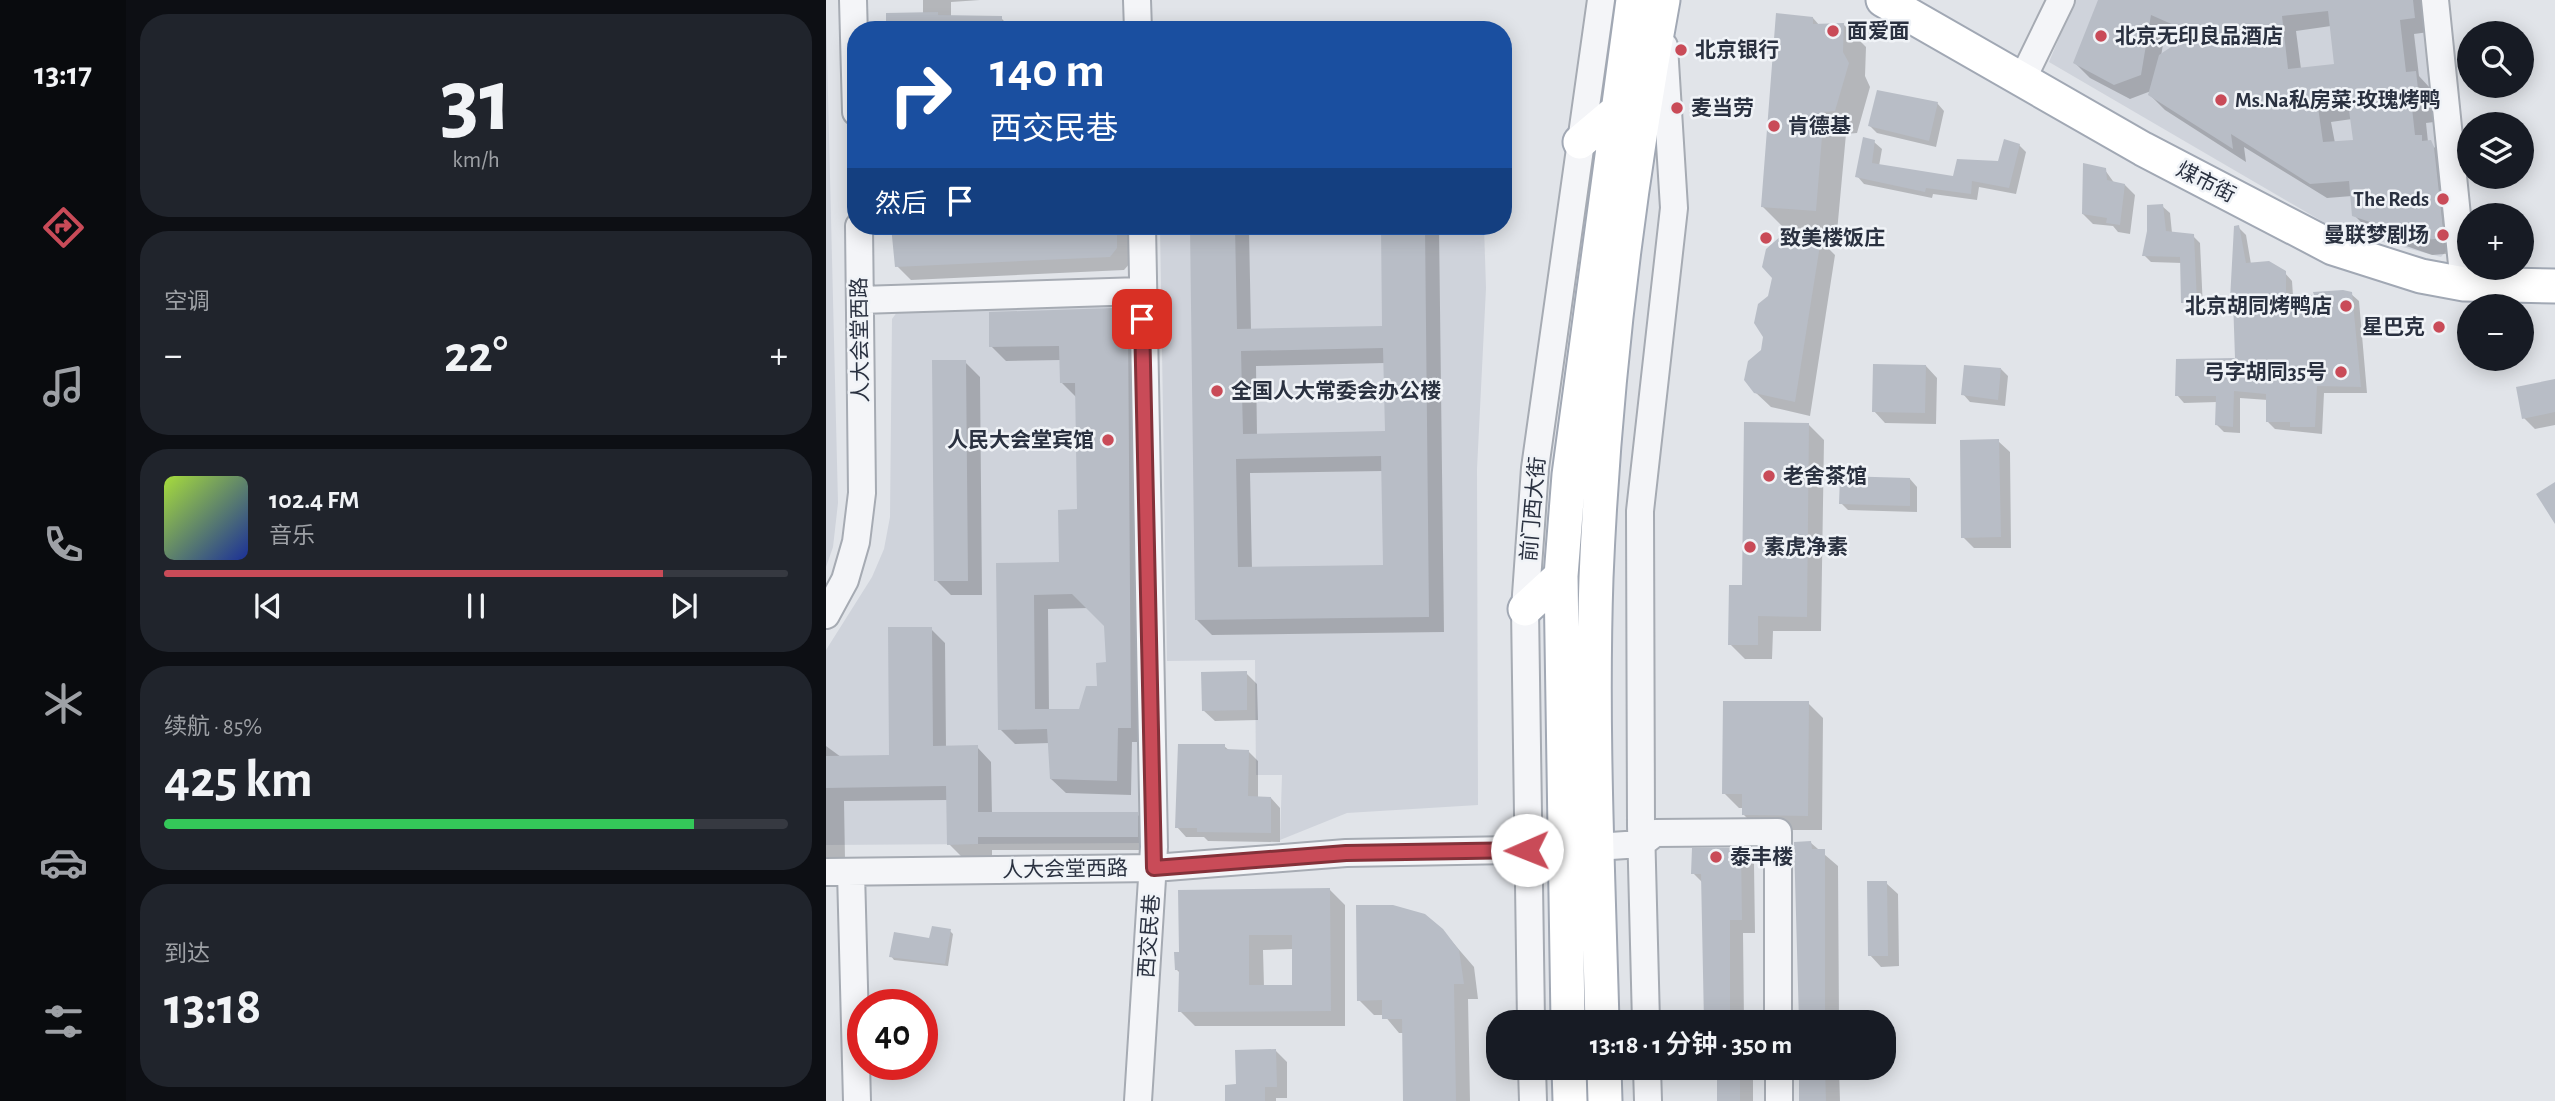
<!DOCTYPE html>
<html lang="zh">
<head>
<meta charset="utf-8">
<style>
  body { margin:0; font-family:"Alegreya Sans","Noto Sans SC",sans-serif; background:#20242c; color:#f1f3f6; height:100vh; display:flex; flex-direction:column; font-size:26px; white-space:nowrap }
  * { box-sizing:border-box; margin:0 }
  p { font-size:23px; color:#9ea1a6 }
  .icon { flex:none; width:38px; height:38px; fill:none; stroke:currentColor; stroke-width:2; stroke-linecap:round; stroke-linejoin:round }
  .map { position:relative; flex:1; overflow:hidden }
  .sheet { display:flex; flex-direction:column; gap:14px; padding:14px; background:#0d0f14; width:700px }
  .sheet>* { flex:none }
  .top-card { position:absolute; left:21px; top:21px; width:665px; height:214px; border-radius:28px; box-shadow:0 4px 18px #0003; background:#1a4fa0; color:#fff; overflow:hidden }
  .tools { position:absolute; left:1631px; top:21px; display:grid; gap:14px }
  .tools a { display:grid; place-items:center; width:77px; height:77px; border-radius:50%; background:#171b24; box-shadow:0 4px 18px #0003; font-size:35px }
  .speed { position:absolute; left:21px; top:989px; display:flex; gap:14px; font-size:35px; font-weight:700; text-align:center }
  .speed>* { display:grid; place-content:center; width:91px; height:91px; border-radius:50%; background:#171b24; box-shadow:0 4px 18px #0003; line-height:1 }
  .speed .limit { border:10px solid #d22; background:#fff; color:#111 }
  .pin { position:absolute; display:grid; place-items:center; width:60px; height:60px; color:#fff; margin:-30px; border-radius:14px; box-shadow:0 4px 10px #0006 }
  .me { position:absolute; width:77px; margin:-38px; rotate:269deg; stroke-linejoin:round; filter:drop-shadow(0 0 5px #0008) }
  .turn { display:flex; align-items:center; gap:24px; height:147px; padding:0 28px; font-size:32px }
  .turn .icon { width:91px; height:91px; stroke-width:2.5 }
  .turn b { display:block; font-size:49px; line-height:60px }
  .then { display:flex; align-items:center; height:66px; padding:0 28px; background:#0003; gap:14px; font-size:26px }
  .big { font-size:52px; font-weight:600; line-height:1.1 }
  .sheet .tile { flex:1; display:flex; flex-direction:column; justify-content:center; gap:10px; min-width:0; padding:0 24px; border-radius:28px; background:#20242c }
  .sheet .dial { align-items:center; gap:0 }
  .dial b { font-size:91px; line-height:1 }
  .song { display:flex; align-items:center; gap:21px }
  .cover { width:84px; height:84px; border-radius:10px; background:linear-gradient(135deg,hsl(80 70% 55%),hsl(230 70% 35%)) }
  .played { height:7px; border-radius:4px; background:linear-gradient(90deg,#c94b58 80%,#363941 80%) }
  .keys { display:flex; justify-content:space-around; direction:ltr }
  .heat { display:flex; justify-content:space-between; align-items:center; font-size:38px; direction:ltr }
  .charge { height:10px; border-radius:5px; background:linear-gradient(90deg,#34c759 85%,#363941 0) }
  .trip { position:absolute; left:660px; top:1010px; width:410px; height:70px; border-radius:28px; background:#171b24; box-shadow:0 4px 18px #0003; font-weight:600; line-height:70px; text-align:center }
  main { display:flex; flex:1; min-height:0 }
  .tab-bar { display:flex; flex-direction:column; width:126px; justify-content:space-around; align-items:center; background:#090b0e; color:#9ea1a6 }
  .tab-bar .icon { width:49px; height:49px }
  .tab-bar .active { color:#c94b58 }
  .tab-bar b { font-size:32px; color:#f1f3f6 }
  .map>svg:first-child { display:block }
</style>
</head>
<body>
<main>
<nav class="tab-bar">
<b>13:17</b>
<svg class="icon active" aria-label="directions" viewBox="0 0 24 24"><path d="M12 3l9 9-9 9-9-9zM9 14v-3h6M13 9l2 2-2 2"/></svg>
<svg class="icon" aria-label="music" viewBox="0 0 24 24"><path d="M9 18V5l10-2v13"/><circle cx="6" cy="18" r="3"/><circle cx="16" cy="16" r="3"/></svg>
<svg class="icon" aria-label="phone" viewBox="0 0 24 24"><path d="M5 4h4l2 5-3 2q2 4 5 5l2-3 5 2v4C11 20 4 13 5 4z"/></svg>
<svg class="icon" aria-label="climate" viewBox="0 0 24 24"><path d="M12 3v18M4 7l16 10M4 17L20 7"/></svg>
<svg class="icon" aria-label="car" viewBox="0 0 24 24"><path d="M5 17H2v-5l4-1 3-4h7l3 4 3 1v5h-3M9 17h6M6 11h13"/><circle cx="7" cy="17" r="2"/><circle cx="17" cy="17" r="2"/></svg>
<svg class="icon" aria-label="filters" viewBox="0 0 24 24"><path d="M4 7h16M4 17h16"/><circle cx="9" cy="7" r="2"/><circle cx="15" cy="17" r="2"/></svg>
</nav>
<section class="sheet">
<div class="tile dial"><b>31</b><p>km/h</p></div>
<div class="tile"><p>空调</p>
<div class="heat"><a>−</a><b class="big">22°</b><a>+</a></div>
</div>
<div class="tile">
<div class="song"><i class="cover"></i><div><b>102.4 FM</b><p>音乐</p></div></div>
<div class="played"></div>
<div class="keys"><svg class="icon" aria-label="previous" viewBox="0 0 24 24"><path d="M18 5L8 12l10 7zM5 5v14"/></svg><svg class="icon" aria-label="pause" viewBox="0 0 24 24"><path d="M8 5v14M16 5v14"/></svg><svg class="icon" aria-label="next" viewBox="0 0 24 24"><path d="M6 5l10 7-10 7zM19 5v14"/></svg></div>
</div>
<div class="tile"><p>续航 · 85%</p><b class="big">425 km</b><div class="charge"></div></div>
<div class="tile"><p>到达</p><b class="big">13:18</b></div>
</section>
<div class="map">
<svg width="1729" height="1101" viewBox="0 0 1729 1101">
  <rect width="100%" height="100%" fill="#e1e4e9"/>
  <!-- built -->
  <path fill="#cfd3db" d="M 1249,0 L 1604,0 L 1627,243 L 1615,257 L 1511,230 L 1223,62 Z
    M 0,14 L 12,503 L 7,547 L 0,567 Z
    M 653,27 L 653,30 L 503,30 Z
    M 334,226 L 658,226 L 660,288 L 651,469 L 652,805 L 521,813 L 454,840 L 456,775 L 430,775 L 429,660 L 341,661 Z
    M 276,299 L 295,315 L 304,330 L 305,345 L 316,843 L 0,845 L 0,650 L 46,577 L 58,549 L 64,517 L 66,319 L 74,308 Z"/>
  <!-- shadow -->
  <path fill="#0003" fill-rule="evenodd" d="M 97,0 L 154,0 L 125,2 L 125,17 L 175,18 L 187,30 L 62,30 L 97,14 Z
    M 1274,0 L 1599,0 L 1603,32 L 1588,34 L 1593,76 L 1604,88 L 1608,122 L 1600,123 L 1602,142 L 1620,157 L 1631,253 L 1606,255 L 1563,240 L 1543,230 L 1528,215 L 1526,196 L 1501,198 L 1418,147 L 1420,162 L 1339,110 L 1324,95 L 1325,91 L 1304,99 L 1264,78 L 1249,63 ZM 1505,26 L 1510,65 L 1475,69 L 1470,31 ZM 1340,28 L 1361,38 L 1335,56 ZM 1526,119 L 1529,142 L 1509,143 L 1505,122 Z
    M 987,18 L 994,26 L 1018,25 L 1040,47 L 1039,76 L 1044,87 L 1031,133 L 1020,134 L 1011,232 L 959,229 L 936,206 Z
    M 1111,103 L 1118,111 L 1110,147 L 1051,133 L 1044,126 Z
    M 1048,142 L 1056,149 L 1053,166 L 1129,178 L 1174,163 L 1193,145 L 1200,152 L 1190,194 L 1153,187 L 1151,200 L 1107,194 L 1106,198 L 1038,184 L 1031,176 Z
    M 1279,170 L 1289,184 L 1299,185 L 1309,195 L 1304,234 L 1292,232 L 1287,226 L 1267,224 L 1257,214 Z
    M 1336,206 L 1344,213 L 1346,233 L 1367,236 L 1374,243 L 1377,309 L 1364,309 L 1357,302 L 1356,263 L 1325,262 L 1318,255 Z
    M 66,226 L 220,226 L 224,230 L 304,226 L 305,262 L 298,270 L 85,280 L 71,266 Z
    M 366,226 L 613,226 L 618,632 L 386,635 L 371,620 ZM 556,227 L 558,328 L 425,330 L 423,229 ZM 559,363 L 560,433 L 431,435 L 430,366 ZM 557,471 L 559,567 L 426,569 L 424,473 Z
    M 1412,227 L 1420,235 L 1425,264 L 1459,273 L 1466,281 L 1467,296 L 1525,294 L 1533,301 L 1541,393 L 1498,393 L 1496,434 L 1449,429 L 1442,422 L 1442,400 L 1414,398 L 1414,433 L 1398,432 L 1391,425 L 1391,402 L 1358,403 L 1351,395 L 1411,360 L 1409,302 L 1406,299 Z
    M 994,240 L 1009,255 L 984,416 L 945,407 L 929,392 L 937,350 Z
    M 301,322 L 316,338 L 319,742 L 306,742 L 305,795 L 240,793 L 225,779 L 224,743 L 189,744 L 174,729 L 171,564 L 234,563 L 253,511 L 251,398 L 235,382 L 235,360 L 180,361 L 165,346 ZM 263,608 L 280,625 L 282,664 L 273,687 L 254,711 L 223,711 L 222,609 Z
    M 139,362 L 154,377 L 156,595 L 125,595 L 110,580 Z
    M 1100,366 L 1111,378 L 1110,424 L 1059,423 L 1048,411 Z
    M 1175,369 L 1182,376 L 1179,406 L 1144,402 L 1137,394 Z
    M 1729,381 L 1729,425 L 1709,429 L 1698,418 Z
    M 983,425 L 998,440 L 995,631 L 947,631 L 946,659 L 919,659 L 904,644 L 918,587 Z
    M 1172,441 L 1184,452 L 1185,548 L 1148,548 L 1137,537 Z
    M 1084,479 L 1091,487 L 1091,512 L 1022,510 L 1015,503 Z
    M 105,629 L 119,643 L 120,748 L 151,747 L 165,762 L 166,814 L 311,814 L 325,828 L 326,850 L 166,850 L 166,858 L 137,858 L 123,844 L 122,800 L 18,801 L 19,859 L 0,859 L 0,746 L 15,757 L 65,757 Z
    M 420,673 L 431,684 L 432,720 L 389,721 L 377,710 Z
    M 982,703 L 997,718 L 996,830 L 933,830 L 918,815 L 918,808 L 913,808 L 898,793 Z
    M 398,746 L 404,751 L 422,751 L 432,761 L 432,798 L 445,798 L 454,808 L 454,842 L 382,841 L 378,837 L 360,837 L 351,827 Z
    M 970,843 L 985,843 L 1012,866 L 1013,1022 L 974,1022 Z
    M 914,850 L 928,864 L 929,933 L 917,933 L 918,1022 L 880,1022 L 877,883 L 867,873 Z
    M 1060,883 L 1072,894 L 1073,966 L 1055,967 L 1044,955 Z
    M 504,890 L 519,905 L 519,1026 L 369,1026 L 354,1011 L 354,973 L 350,969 ZM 467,949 L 467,987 L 438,987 L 437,950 Z
    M 616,930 L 648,967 L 652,999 L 642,999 L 644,1101 L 579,1101 L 578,1033 L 573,1033 L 558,1015 L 548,1015 L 533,1000 Z
    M 124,931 L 127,934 L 122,966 L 68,960 L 65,956 Z
    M 450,1051 L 461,1062 L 461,1098 L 450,1098 L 450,1101 L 401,1101 L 411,1086 Z
    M 893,1068 L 923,1068 L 927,1072 L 927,1101 L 893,1101 Z
    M 974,1068 L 1013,1068 L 1014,1101 L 974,1101 Z"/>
  <!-- building -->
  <path fill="#b8bdc6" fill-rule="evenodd" d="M 1272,0 L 1587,0 L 1589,18 L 1574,20 L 1580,72 L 1590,71 L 1594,107 L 1586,108 L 1589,135 L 1596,135 L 1596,141 L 1605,140 L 1608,147 L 1618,238 L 1590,241 L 1546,226 L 1547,223 L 1526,216 L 1523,181 L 1484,184 L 1405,134 L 1407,149 L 1322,95 L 1333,55 L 1366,33 L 1325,15 L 1315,75 L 1288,85 L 1247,63 ZM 1502,11 L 1508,64 L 1462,69 L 1456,16 ZM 1522,103 L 1527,140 L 1497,142 L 1492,107 Z
    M 112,12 L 112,15 L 176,16 L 176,30 L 60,30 L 60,13 Z
    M 950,13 L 987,17 L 987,24 L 1018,23 L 1017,52 L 1023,63 L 1009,111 L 998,112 L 990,211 L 935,207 Z
    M 1051,90 L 1112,102 L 1103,141 L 1042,126 Z
    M 1037,137 L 1049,140 L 1046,163 L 1127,176 L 1131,159 L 1172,161 L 1178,139 L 1194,144 L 1183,188 L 1146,181 L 1145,194 L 1100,188 L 1099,192 L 1029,177 Z
    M 1257,163 L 1280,168 L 1281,180 L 1299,184 L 1294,225 L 1280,223 L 1281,218 L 1256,214 Z
    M 1337,204 L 1340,231 L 1368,234 L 1371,303 L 1355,303 L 1354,257 L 1316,256 L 1321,231 L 1321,205 Z
    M 1413,225 L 1420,263 L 1443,261 L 1460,271 L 1460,294 L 1488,295 L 1487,292 L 1517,290 L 1526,292 L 1535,387 L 1491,386 L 1489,427 L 1464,427 L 1464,422 L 1440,422 L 1440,394 L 1408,391 L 1407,427 L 1389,425 L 1390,396 L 1349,396 L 1350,359 L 1409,358 L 1407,299 L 1404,300 L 1408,226 Z
    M 65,226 L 214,226 L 214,228 L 291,226 L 291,248 L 284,257 L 69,267 Z
    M 364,226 L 409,226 L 411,329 L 556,326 L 555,226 L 599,226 L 603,617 L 369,620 ZM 557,348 L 559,431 L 417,434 L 415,351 ZM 555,456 L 557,565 L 412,567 L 410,459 Z
    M 956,235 L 995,239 L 969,402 L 928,393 L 918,380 L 922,361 L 935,350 L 937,337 L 928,323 L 932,304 L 942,296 L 946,278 L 936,267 L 940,249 Z
    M 288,308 L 302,321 L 305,728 L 292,728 L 291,781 L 224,779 L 221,729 L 172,730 L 170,563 L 233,562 L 232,510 L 251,509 L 249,383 L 234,383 L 233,346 L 163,347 L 163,312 ZM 246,594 L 278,626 L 280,662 L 270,663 L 271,686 L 260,686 L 253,709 L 209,709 L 208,595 Z
    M 106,360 L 140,360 L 142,581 L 108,581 Z
    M 1047,364 L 1100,365 L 1099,413 L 1046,412 Z
    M 1138,365 L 1175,368 L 1172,400 L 1135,395 Z
    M 1729,379 L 1729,412 L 1696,419 L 1690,387 Z
    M 918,422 L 983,423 L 981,617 L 932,616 L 932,645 L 902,645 L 903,585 L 916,585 Z
    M 1173,439 L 1175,537 L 1135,538 L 1134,440 Z
    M 1014,476 L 1084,478 L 1084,506 L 1013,504 Z
    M 1729,482 L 1729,524 L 1710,494 Z
    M 62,627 L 106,627 L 107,746 L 152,745 L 152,812 L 312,812 L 312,837 L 152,837 L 152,844 L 121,845 L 120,786 L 0,788 L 0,756 L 63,755 Z
    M 421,671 L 421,710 L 376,711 L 375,672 Z
    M 897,701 L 983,701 L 982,816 L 916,815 L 916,794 L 896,794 Z
    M 352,744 L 399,744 L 399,749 L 423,750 L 422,796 L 445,797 L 445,833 L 371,832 L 371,828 L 349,828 Z
    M 985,841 L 986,849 L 999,849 L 999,1022 L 973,1022 L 968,842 Z
    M 866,848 L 915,848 L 916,920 L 904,920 L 904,1022 L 878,1022 L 875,874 L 865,874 Z
    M 1041,881 L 1061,881 L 1062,956 L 1042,956 Z
    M 504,888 L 505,1011 L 352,1012 L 353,970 L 349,970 L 348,952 L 353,952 L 352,890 ZM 423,935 L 466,935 L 466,985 L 423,985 Z
    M 530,905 L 567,905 L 599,914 L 617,929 L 633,950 L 638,984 L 628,984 L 630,1101 L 577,1101 L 576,1019 L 556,1019 L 556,1000 L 531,1001 Z
    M 106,926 L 125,929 L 119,964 L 63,957 L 68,932 L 103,938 Z
    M 450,1049 L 451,1087 L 439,1087 L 439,1101 L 399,1101 L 399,1085 L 410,1084 L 409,1050 Z
    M 891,1068 L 914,1068 L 914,1101 L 891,1101 Z
    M 973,1068 L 999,1068 L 1000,1101 L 973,1101 Z"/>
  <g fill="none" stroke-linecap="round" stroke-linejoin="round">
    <defs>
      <path id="minor" d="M 27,0 L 30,112
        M 311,0 L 312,30
        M 1609,0 L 1638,284
        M 1196,80 L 1235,0
        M 34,300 L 315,291
        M 0,615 L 19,580 L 30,542 L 36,493 L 33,226
        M 0,872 L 328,868 L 520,853 L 739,849 L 815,844 L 829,833 L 952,832 L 952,1022
        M 25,872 L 31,1101
        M 705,1022 L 699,609 L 709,468 L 775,0
        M 820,1022 L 815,826 L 814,511 L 848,208 L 838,46
        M 706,1068 L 707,1101
        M 821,1068 L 822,1101
        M 953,1068 L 953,1101
        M 312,1101 L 328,847 L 316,226"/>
      <path id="major" d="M 1057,0 L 1317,149 L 1507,248 L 1595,276 L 1638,284 L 1729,286
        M 754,142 L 792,110
        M 699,609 L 735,576
        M 742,1022 L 735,576 L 743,475 L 807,0
        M 776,1022 C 772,874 765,725 770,578 C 778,384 802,190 837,0
        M 743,1068 L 744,1101
        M 778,1068 L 779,1101"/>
    </defs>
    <!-- minor casing -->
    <use href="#minor" stroke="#a6abb3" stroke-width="30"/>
    <!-- major casing -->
    <use href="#major" stroke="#a1a8b4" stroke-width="37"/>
    <!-- minor -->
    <use href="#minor" stroke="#f4f5f8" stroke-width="26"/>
    <!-- major -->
    <use href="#major" stroke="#fff" stroke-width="33"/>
  </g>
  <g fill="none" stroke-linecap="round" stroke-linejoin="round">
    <defs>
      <path id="route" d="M 316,319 L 328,868 L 520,853 L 701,850"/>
    </defs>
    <!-- route casing -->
    <use href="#route" stroke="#833139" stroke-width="18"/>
    <!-- route -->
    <use href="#route" stroke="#c94b58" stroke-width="12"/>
  </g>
  <!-- markers -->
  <g fill="#c94b58" stroke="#f0f3f7" stroke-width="2.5">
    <circle cx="1007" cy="31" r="7"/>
    <circle cx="1275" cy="36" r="7"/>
    <circle cx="855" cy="50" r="7"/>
    <circle cx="1395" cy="100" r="7"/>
    <circle cx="851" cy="108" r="7"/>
    <circle cx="948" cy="126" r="7"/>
    <circle cx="1617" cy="199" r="7"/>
    <circle cx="1617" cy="235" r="7"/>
    <circle cx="940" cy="238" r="7"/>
    <circle cx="1520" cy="306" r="7"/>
    <circle cx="1613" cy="327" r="7"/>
    <circle cx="1515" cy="372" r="7"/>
    <circle cx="391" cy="391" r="7"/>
    <circle cx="282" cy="440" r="7"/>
    <circle cx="943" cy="476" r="7"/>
    <circle cx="924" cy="547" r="7"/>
    <circle cx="890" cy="857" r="7"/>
  </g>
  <g text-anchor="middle" stroke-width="5" stroke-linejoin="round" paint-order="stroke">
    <!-- poi labels -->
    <g font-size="21" font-weight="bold" fill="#2a3140" stroke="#f0f3f7" text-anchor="start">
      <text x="1021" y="38">面爱面</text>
      <text x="1289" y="43">北京无印良品酒店</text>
      <text x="869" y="57">北京银行</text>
      <text x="1409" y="107">Ms.Na私房菜·玫瑰烤鸭</text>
      <text x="865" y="115">麦当劳</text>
      <text x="962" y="133">肯德基</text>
      <text x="1603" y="206" text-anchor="end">The Reds</text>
      <text x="1603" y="242" text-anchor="end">曼联梦剧场</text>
      <text x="954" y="245">致美楼饭庄</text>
      <text x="1506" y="313" text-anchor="end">北京胡同烤鸭店</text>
      <text x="1599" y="334" text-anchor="end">星巴克</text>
      <text x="1501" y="379" text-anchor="end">弓字胡同35号</text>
      <text x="405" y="398">全国人大常委会办公楼</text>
      <text x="268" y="447" text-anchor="end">人民大会堂宾馆</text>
      <text x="957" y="483">老舍茶馆</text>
      <text x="938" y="554">素虎净素</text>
      <text x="904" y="864">泰丰楼</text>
    </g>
    <!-- street labels -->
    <g font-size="21" fill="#2a3140" stroke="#f0f3f7">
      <text transform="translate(1380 182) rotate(27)" y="7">煤市街</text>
      <text transform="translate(34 340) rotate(-91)" y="7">人大会堂西路</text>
      <text transform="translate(707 509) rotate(-85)" y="7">前门西大街</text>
      <text transform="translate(239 869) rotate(-1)" y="7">人大会堂西路</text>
      <text transform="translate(323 936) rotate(-86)" y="7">西交民巷</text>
    </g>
  </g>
</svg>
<div class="tools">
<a><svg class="icon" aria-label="search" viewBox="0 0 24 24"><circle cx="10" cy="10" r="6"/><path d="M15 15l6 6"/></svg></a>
<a><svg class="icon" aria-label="layers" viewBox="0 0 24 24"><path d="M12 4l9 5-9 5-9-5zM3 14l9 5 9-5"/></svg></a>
<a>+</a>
<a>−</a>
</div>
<div class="speed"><div class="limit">40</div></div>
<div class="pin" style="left:316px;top:319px;background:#d93025"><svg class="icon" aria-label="arrive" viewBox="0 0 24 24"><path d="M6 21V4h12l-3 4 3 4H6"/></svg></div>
<svg class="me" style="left:701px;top:850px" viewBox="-20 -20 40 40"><circle r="19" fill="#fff"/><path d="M0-13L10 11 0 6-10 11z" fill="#c94b58"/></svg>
<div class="trip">13:18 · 1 分钟 · 350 m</div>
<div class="top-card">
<div class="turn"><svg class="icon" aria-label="right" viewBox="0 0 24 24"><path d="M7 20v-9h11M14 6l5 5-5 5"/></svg><div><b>140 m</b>西交民巷</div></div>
<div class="then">然后<svg class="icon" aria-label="arrive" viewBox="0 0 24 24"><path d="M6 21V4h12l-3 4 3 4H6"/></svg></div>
</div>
</div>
</main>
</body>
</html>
